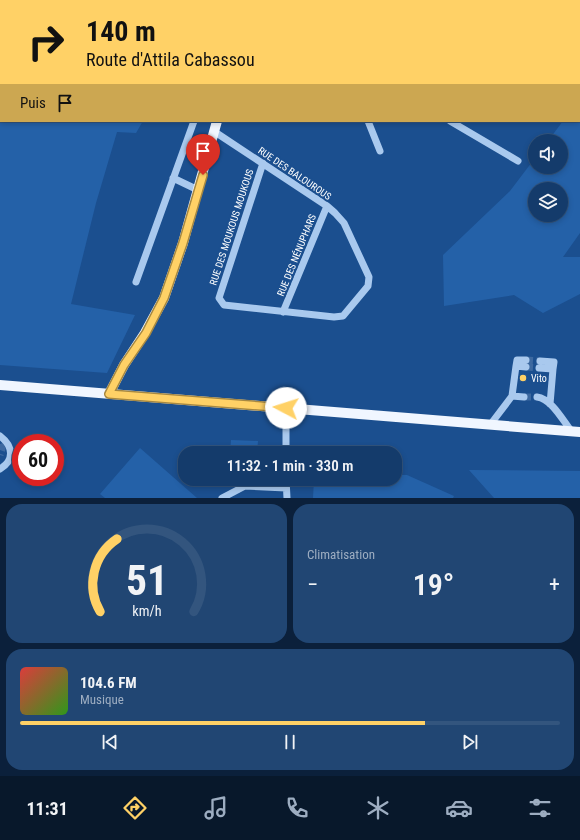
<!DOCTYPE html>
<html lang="fr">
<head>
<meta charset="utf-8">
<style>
  body { margin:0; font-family:"Roboto Condensed",sans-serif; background:#214673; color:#f1f3f6; height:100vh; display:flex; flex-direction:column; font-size:15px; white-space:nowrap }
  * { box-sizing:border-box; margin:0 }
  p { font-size:13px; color:#9dadc1 }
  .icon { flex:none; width:22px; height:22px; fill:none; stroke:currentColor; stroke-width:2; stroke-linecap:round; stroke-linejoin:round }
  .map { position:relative; height:498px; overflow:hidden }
  .details { display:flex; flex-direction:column; gap:6px; padding:6px; background:#0b203b; flex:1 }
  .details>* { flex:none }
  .hud { position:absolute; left:0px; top:0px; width:580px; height:122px; box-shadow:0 2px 6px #0003,0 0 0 1px #33557e; background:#ffd166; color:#111; overflow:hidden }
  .fabs { position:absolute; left:528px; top:134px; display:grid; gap:8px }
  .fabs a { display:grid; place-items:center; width:40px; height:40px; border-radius:50%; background:#143b6b; box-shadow:0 2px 6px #0003,0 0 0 1px #33557e; font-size:20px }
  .speed { position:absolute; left:12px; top:434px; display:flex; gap:8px; font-size:20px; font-weight:700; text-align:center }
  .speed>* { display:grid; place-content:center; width:52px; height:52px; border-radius:50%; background:#143b6b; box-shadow:0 2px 6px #0003,0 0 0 1px #33557e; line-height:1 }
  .speed .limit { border:6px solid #d22; background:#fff; color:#111 }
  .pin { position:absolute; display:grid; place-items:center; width:34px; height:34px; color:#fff; margin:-41px -17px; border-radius:50% 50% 50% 0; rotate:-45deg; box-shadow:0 0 4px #0007 }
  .pin .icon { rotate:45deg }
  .me { position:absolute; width:44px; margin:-22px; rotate:275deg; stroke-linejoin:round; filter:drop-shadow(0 0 3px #0008) }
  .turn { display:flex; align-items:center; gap:14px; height:84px; padding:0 20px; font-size:18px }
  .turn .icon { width:52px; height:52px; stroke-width:2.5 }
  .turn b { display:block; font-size:28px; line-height:34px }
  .then { display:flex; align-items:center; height:38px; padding:0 20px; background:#0003; gap:8px; font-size:15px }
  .big { font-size:30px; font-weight:600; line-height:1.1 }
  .details .widget { flex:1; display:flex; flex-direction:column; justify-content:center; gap:6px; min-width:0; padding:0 14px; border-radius:16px; background:#214673 }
  .details .dial { align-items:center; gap:0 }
  .dial svg { height:104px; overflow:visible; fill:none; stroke:#33557e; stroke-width:7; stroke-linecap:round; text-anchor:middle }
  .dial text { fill:#f1f3f6; stroke:none }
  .song { display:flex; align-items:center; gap:12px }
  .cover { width:48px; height:48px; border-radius:6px; background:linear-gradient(135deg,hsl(0 70% 55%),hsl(110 70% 35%)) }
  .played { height:4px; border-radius:2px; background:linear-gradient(90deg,#ffd166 75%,#33557e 75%) }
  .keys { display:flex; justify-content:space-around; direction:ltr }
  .heat { display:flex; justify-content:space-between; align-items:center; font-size:22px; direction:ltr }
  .details .tiles { flex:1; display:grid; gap:6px; grid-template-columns:1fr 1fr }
  .widget:last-child { grid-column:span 2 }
  .trip { position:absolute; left:178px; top:446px; width:224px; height:40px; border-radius:16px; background:#143b6b; box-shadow:0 2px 6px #0003,0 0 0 1px #33557e; font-weight:600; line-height:40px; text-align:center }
  .tab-bar { display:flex; height:64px; justify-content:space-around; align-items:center; background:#08182b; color:#9dadc1 }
  .tab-bar .icon { width:28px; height:28px }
  .tab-bar .active { color:#ffd166 }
  .tab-bar b { font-size:18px; color:#f1f3f6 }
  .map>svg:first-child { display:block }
</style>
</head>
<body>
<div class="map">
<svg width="580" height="498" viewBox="0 0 580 498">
  <rect width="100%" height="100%" fill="#1b4f8f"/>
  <!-- green -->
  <path fill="#2461a8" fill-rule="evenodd" d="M 0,0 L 166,1 L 1,1 L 1,121 L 143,121 L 136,133 L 117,132 L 96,203 L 71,304 L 135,315 L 107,373 L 0,365 Z
    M 421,0 L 580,0 L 580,93 L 579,1 Z
    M 580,98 L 580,233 L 563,257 L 580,257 L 580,294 L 543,313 L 514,295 L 444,306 L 443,255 L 510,191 L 535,158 L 535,167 L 561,167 L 561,141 L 548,141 L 563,121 L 579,121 ZM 535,189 L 561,189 L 561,215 L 535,215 Z
    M 231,440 L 258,441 L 257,453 L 230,453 Z
    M 140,448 L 197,498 L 105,498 L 100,494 Z
    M 469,470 L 580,471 L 580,498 L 494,498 Z
    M 395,475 L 407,475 L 454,496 L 453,498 L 313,498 L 314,479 L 395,479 Z"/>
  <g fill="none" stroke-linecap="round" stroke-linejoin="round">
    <!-- minor-tunnel -->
    <path stroke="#3d69a0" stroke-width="7" stroke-dasharray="7 3.5" stroke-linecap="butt" d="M 526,360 L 540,361
      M 526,367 L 539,368
      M 524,397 L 537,397
      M 0,444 L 2,449 L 0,455"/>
    <!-- minor -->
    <path stroke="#a9c9ee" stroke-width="7" d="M 261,0 L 263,1
      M 368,121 L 380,151
      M 450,121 L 518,161
      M 215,132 L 327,206 L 335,213 L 344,223 L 369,277 L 368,286 L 343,316 L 334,317 L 224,305 L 219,298 L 263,163
      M 173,178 L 198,190
      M 136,282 L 194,121
      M 283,312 L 327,206
      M 540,361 L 554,362 L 553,369
      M 516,366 L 517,360 L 526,360
      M 539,368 L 553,369 L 550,404
      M 512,396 L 516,366 L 526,367
      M 537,397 C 552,399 563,421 572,432
      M 490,425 L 512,396 L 524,397
      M 0,436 C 13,446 15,460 0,469
      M 286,453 L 286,408
      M 286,479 L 287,498
      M 222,498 L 245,486 L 286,488"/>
    <!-- major -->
    <path stroke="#f0f6ff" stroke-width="10" d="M 256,1 L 256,0
      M 0,385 L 580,432
      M 109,394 L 124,365 L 145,333 L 164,298 L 183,243 L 217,121"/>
  </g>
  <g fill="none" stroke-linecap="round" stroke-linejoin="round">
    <defs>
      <path id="route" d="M 203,175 L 183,243 L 164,298 L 146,333 L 124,365 L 109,394 L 286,408"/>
    </defs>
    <!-- route casing -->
    <use href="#route" stroke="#a68842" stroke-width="10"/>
    <!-- route -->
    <use href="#route" stroke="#ffd166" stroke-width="7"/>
  </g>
  <!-- markers -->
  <circle fill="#ffd166" stroke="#1b4f8f" stroke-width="1.5" cx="523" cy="378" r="4"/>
  <g text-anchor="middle" stroke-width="4" stroke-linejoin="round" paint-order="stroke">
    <!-- street labels -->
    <g font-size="10" fill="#fff" stroke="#1b4f8f">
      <text transform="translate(295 173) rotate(34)" y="4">RUE DES BALOUROUS</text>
      <text transform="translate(231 227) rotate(-72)" y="4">RUE DES MOUKOUS MOUKOUS</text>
      <text transform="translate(296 255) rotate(-68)" y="4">RUE DES NÉNUPHARS</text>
    </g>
    <!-- poi labels -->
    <g font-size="10" fill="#fff" stroke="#1b4f8f" text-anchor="start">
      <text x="531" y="382">Vito</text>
    </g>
  </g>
</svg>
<div class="fabs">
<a><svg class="icon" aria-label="sound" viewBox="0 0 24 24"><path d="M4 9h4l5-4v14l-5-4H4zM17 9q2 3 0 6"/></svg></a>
<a><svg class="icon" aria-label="layers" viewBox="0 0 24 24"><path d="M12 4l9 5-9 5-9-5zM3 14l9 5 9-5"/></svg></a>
</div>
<div class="speed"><div class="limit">60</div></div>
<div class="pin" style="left:203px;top:175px;background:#d93025"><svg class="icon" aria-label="arrive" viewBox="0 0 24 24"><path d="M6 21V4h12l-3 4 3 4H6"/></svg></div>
<svg class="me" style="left:286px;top:408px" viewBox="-20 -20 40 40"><circle r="19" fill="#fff"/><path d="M0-13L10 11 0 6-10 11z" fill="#ffd166"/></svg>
<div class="trip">11:32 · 1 min · 330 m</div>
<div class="hud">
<div class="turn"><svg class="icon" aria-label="right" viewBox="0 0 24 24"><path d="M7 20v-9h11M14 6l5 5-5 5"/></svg><div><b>140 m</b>Route d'Attila Cabassou</div></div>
<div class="then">Puis<svg class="icon" aria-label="arrive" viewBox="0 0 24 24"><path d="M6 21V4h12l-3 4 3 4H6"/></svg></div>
</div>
</div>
<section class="details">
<div class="tiles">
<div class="widget dial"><svg viewBox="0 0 100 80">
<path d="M14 69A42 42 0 1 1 86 69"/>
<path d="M14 69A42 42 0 0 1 27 13" stroke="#ffd166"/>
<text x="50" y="56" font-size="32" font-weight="700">51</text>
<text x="50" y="72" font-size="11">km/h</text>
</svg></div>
<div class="widget"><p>Climatisation</p>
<div class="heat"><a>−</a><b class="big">19°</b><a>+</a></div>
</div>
<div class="widget">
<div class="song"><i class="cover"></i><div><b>104.6 FM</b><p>Musique</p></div></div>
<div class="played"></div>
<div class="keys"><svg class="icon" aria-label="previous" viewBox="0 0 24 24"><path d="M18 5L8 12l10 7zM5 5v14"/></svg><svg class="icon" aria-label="pause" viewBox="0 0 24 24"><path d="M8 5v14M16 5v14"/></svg><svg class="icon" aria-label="next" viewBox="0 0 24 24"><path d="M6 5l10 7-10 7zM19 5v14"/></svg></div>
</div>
</div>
</section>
<nav class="tab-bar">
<b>11:31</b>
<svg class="icon active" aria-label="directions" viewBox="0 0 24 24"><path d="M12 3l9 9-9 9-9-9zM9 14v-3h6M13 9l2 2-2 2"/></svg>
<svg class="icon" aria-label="music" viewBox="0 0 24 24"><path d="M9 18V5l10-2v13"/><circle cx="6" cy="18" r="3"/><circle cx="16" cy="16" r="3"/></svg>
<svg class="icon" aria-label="phone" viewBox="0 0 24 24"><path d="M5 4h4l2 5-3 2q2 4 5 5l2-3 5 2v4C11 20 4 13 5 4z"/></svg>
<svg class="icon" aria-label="climate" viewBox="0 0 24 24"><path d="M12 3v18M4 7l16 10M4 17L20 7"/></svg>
<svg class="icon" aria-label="car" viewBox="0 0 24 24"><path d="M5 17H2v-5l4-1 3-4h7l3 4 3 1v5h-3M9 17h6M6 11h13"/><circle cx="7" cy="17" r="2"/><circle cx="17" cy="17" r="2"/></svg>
<svg class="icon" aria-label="filters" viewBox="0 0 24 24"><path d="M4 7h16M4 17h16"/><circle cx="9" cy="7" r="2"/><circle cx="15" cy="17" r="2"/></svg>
</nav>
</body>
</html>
